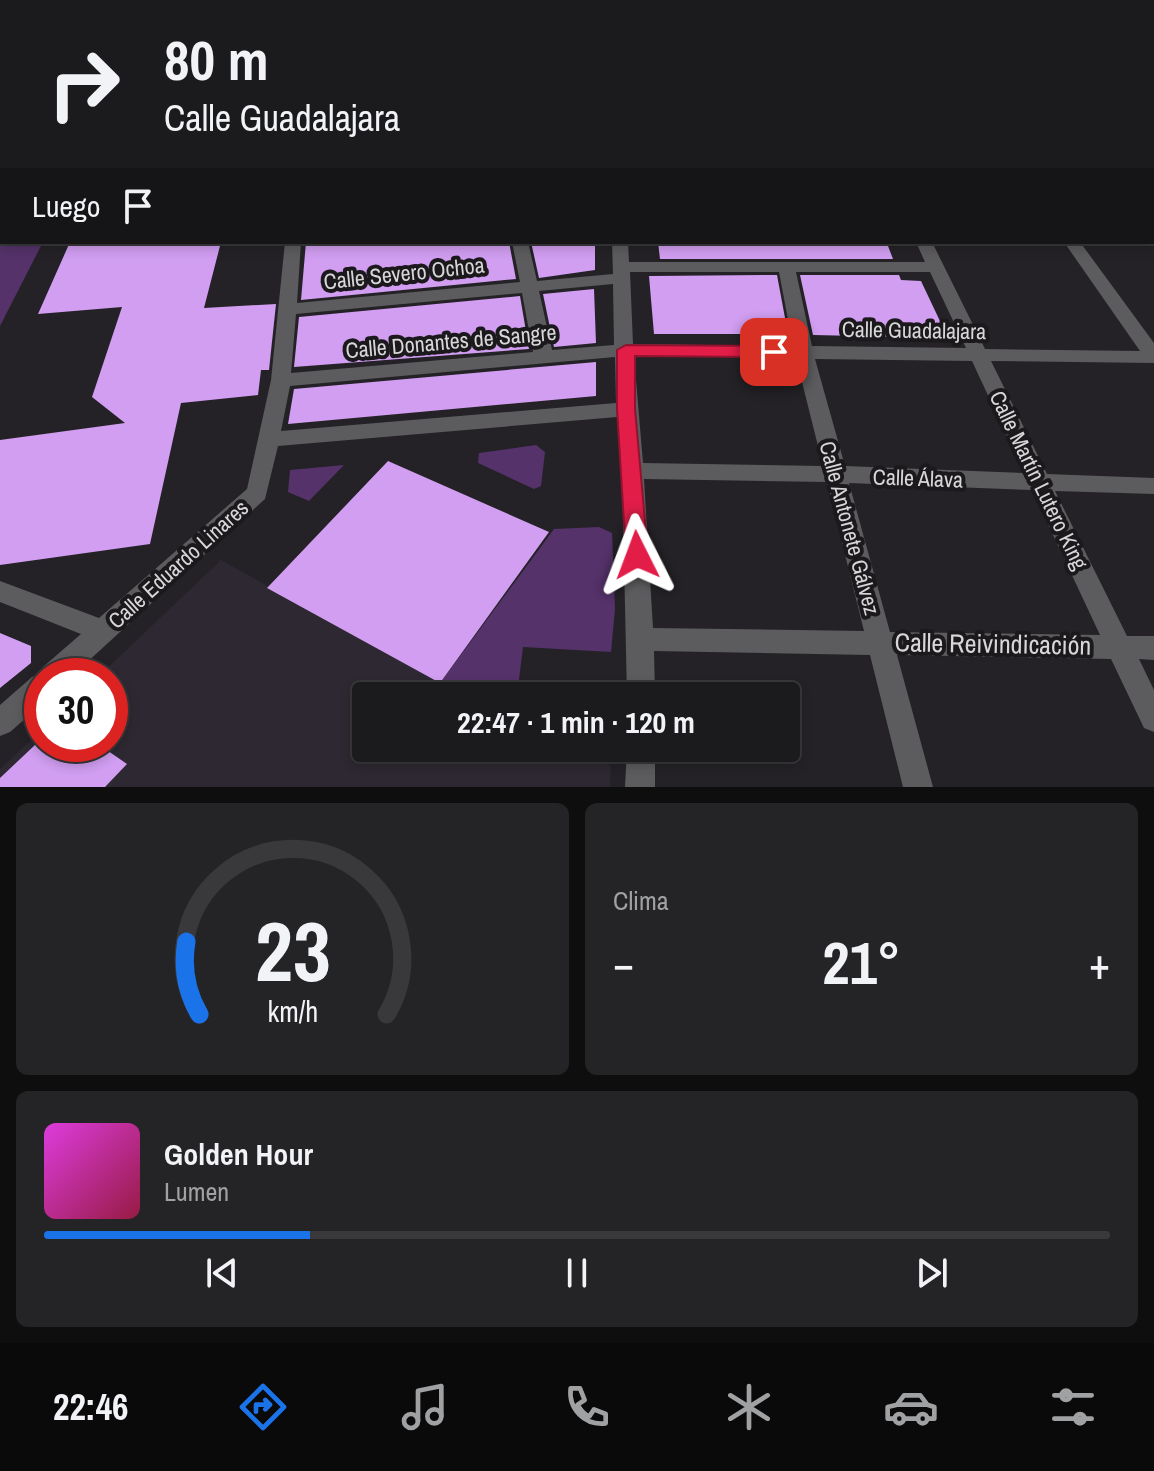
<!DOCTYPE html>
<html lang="es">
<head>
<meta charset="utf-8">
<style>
  body { margin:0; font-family:"Archivo Narrow",sans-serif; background:#242325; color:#f1f3f6; height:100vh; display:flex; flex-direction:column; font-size:30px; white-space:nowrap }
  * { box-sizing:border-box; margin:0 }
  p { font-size:26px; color:#a0a1a3 }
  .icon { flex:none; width:44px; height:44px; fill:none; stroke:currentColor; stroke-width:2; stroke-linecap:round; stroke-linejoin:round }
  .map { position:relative; height:787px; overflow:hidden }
  .drawer { display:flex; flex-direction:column; gap:16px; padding:16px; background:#0f0e0f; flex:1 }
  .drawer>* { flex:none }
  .hud { position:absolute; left:0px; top:0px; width:1154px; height:244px; box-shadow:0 4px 12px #0003,0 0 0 2px #39383b; background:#1b1a1c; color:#f1f3f6; overflow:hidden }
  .speed { position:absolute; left:24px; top:658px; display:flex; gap:16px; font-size:40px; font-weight:700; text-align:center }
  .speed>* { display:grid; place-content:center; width:104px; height:104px; border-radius:50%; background:#1b1a1c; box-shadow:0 4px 12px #0003,0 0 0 2px #39383b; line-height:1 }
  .speed .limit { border:12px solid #d22; background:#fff; color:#111 }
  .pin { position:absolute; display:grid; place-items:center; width:68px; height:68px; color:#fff; margin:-34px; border-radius:16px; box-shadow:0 4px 12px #0006 }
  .me { position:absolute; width:88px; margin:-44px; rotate:357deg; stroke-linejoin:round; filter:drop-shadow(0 0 6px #0008) }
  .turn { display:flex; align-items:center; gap:28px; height:168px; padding:0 32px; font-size:36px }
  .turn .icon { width:104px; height:104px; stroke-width:2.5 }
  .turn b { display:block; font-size:56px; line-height:68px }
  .then { display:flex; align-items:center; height:76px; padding:0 32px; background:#0003; gap:16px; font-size:30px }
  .big { font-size:60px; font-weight:700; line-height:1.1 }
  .drawer .tile { flex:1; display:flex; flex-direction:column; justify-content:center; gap:12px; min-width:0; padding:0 28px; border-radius:12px; background:#242325 }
  .drawer .dial { align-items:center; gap:0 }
  .dial svg { height:208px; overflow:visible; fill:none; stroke:#39383b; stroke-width:7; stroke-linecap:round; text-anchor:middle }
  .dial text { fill:#f1f3f6; stroke:none }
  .song { display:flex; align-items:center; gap:24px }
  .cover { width:96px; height:96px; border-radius:12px; background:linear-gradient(135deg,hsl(300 70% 55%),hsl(340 70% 35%)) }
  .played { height:8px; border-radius:4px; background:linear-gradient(90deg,#1a73e8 25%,#39383b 25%) }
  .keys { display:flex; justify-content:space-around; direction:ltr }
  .heat { display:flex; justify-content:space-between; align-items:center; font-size:44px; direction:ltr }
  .drawer .tiles { flex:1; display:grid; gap:16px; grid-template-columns:1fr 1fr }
  .tile:last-child { grid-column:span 2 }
  .trip { position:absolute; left:352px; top:682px; width:448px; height:80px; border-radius:8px; background:#1b1a1c; box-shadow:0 4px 12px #0003,0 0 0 2px #39383b; font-weight:700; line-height:80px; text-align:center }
  .menu { display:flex; height:128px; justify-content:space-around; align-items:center; background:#0b0a0b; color:#a0a1a3 }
  .menu .icon { width:56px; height:56px }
  .menu .selected { color:#1a73e8 }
  .menu b { font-size:36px; color:#f1f3f6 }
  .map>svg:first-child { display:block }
</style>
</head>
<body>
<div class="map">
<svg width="1154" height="787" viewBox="0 0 1154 787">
  <rect width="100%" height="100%" fill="#242226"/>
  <!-- built -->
  <path fill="#2d2831" d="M 221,560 L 468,696 L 366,696 L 366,748 L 575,748 L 611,766 L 610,787 L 0,787 L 0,769 L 42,730 L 42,744 L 110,744 L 110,676 L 99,676 Z"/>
  <!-- green -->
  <path fill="#55326a" d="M 43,242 L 0,326 L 0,244 Z
    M 536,445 L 545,452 L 541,486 L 534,489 L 478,463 L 479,453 Z
    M 344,465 L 309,501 L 288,492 L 290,470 Z
    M 599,527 L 612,533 L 615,609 L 611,652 L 523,647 L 517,696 L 468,696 L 440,683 L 554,529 Z"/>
  <!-- building -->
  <path fill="#d19ef1" d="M 70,242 L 221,242 L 204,308 L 276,304 L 269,370 L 261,370 L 258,395 L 181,403 L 150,544 L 0,565 L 0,440 L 125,423 L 92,397 L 122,307 L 38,314 Z
    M 306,242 L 509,242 L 516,279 L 301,300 Z
    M 531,242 L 595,242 L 595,270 L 539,278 Z
    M 658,242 L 888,246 L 893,259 L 660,259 Z
    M 777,275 L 788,334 L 654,334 L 649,276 Z
    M 800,275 L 899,275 L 901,280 L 921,281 L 948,338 L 813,335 Z
    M 594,289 L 596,343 L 554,347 L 543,294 Z
    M 520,296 L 529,349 L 294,367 L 299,317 Z
    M 596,362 L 596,396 L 288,424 L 294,389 Z
    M 388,461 L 549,532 L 440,683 L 267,588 Z
    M 0,633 L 31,646 L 31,663 L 0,688 Z
    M 36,744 L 98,744 L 127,764 L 105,787 L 0,787 L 0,778 Z"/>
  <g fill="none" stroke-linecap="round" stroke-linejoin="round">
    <!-- street -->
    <path fill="#5c5b5d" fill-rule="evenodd" d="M 316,0 L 331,0 L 315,2 Z
      M 410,0 L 456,0 L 409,2 Z
      M 484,0 L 496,0 L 483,2 Z
      M 538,0 L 550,0 L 537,2 Z
      M 601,0 L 611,0 L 611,2 L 601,2 Z
      M 701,0 L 711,0 L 712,2 L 702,2 Z
      M 767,0 L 820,0 L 766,2 Z
      M 877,0 L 889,0 L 890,2 L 878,2 Z
      M 966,0 L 978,0 L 979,2 L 967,2 Z
      M 1068,0 L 1081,0 L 1082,2 L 1069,2 Z
      M 1154,0 L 1154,6 L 1148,2 Z
      M 1152,80 L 1154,80 L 1154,88 L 1152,88 Z
      M 1152,117 L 1154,117 L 1154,125 L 1152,125 Z
      M 1152,174 L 1154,174 L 1154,185 L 1152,185 Z
      M 0,233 L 2,242 L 5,242 L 0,243 Z
      M 285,242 L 301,242 L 297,303 L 520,282 L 512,242 L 528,242 L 537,281 L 613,274 L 612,242 L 628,242 L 629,262 L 925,262 L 916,242 L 932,242 L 985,349 L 1140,351 L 1064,242 L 1080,242 L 1154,343 L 1154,363 L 991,361 L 1047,474 L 1154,478 L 1154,494 L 1055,491 L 1127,636 L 1154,636 L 1154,660 L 1139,659 L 1154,690 L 1154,732 L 1144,728 L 1111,659 L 897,655 L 933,787 L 903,787 L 870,655 L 654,651 L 655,696 L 627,696 L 622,471 L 617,417 L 278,446 L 265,499 L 72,676 L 42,676 L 42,704 L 10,732 L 0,736 L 0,705 L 32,677 L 40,674 L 43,667 L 81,634 L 0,602 L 0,581 L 99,618 L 247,489 L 271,380 ZM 630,272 L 779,272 L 793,346 L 633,344 ZM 796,272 L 930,272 L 966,348 L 812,346 ZM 613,284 L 614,345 L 552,350 L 539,291 ZM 522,293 L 533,352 L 291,373 L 296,314 ZM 634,356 L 796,358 L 823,466 L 643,463 ZM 615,357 L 616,403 L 281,431 L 290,386 ZM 815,359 L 972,361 L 1024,473 L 845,466 ZM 644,479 L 827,482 L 864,631 L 653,628 ZM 849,483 L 1032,490 L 1100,635 L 890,632 Z
      M 627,748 L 655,748 L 655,787 L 625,787 Z"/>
    <!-- secondary -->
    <path fill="#7c7a7d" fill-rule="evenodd" d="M 1152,29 L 1154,29 L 1154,35 L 1152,35 Z
      M 0,96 L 2,96 L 2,104 L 0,104 Z"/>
  </g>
  <!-- route -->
  <path fill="#e11d48" stroke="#92132f" stroke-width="2" d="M 626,345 L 774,346 L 783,352 L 774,357 L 635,356 L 635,409 L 648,555 L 645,561 L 637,564 L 629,561 L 626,555 L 617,409 L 617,350 Z"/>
  <g text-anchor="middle" stroke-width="8" stroke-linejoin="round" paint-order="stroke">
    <!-- street labels -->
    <g font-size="22" fill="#d7d6d9" stroke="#1b191c">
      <text transform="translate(404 273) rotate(-6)" y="8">Calle Severo Ochoa</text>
      <text transform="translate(914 330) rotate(1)" y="8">Calle Guadalajara</text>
      <text transform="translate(451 341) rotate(-5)" y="8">Calle Donantes de Sangre</text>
      <text transform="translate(918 478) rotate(2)" y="8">Calle Álava</text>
      <text transform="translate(1039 480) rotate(64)" y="8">Calle Martín Lutero King</text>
      <text transform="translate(850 528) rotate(75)" y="8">Calle Antonete Gálvez</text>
      <text transform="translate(178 564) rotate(-42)" y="8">Calle Eduardo Linares</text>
    </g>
    <!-- near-street labels -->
    <g font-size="26" fill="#d7d6d9" stroke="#1b191c">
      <text transform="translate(993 644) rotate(1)" y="9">Calle Reivindicación</text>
    </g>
  </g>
</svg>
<div class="speed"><div class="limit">30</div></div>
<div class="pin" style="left:774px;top:352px;background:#d93025"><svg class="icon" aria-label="arrive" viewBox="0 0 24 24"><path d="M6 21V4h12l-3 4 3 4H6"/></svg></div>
<svg class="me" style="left:637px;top:555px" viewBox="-20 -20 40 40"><path d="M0-17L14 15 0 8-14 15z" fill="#e11d48" stroke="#fff" stroke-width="4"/></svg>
<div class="trip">22:47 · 1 min · 120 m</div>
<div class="hud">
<div class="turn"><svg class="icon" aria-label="right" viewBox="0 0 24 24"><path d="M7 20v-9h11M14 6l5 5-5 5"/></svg><div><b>80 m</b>Calle Guadalajara</div></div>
<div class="then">Luego<svg class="icon" aria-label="arrive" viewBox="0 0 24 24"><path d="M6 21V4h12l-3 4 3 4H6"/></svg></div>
</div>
</div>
<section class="drawer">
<div class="tiles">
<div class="tile dial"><svg viewBox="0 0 100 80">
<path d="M14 69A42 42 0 1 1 86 69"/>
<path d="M14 69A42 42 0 0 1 9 41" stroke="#1a73e8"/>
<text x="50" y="56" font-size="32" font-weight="700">23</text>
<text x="50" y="72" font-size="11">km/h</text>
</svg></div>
<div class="tile"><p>Clima</p>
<div class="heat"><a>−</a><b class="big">21°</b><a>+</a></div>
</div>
<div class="tile">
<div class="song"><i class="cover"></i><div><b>Golden Hour</b><p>Lumen</p></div></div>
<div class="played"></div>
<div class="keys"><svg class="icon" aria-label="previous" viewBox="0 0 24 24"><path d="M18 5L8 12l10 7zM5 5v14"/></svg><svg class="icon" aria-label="pause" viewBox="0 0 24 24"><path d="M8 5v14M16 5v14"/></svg><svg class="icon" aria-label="next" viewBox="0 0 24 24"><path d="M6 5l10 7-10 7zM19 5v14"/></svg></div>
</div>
</div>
</section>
<nav class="menu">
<b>22:46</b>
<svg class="icon selected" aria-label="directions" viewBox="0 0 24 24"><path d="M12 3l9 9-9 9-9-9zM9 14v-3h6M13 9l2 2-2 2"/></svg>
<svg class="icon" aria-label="music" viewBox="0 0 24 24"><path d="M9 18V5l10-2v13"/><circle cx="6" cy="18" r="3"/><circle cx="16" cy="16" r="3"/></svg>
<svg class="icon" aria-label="phone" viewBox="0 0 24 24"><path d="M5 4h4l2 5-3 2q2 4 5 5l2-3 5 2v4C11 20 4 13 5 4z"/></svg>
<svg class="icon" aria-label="climate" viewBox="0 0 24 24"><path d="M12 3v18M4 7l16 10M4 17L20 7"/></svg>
<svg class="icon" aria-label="car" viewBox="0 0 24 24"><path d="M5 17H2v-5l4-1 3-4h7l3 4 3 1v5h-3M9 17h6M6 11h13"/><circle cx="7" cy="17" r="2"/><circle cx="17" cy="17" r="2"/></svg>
<svg class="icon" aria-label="filters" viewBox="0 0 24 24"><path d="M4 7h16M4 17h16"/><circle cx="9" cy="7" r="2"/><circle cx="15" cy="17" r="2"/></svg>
</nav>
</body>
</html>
